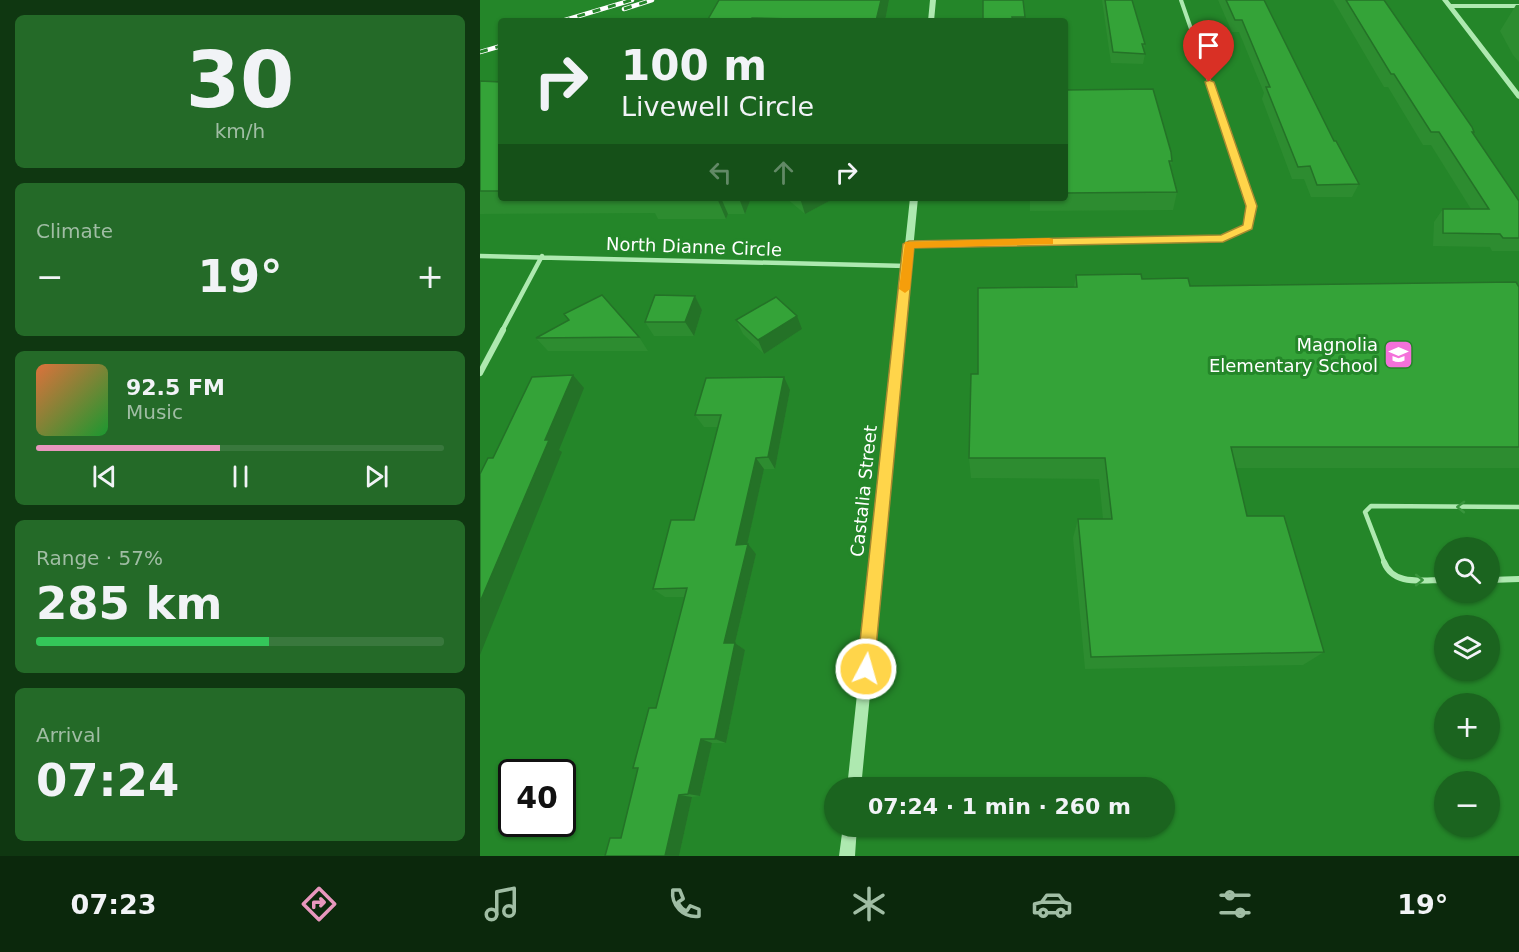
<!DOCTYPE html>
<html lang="en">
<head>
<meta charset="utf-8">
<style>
  body { margin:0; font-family:"DejaVu Sans",sans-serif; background:#246a28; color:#f1f3f6; height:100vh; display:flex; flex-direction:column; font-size:22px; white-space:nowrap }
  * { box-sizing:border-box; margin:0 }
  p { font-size:20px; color:#a0bda4 }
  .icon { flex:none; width:33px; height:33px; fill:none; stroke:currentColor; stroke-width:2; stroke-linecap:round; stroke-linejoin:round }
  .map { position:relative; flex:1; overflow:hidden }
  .side { display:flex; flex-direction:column; gap:15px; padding:15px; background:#0f3711; width:480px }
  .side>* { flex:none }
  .banner { position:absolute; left:18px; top:18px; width:570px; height:183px; border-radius:6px; box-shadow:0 2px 4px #0004; background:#1b641f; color:#f1f3f6; overflow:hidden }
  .controls { position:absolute; left:954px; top:537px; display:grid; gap:12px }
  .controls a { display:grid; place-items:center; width:66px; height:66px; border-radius:50%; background:#1b641f; box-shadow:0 2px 4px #0004; font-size:30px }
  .speed { position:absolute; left:18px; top:759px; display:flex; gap:12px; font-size:30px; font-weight:700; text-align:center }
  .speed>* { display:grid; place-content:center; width:78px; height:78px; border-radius:50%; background:#1b641f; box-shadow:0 2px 4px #0004; line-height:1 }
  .speed .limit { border:3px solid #111; border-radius:9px; background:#fff; color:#111 }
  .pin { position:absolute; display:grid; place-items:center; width:51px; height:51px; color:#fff; margin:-62px -26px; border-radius:50% 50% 50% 0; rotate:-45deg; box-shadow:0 0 6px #0007 }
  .pin .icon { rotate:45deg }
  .me { position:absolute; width:66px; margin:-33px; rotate:6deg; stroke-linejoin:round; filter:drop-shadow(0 0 4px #0008) }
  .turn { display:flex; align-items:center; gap:21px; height:126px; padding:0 24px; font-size:27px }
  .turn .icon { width:78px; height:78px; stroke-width:2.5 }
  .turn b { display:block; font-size:42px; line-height:51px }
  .lanes { display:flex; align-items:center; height:57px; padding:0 24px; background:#0003; justify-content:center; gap:30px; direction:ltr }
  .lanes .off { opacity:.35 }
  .big { font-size:45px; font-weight:700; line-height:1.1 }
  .side .widget { flex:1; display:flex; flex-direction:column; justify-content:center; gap:9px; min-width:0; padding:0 21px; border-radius:9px; background:#246a28 }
  .side .dial { align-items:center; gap:0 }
  .dial b { font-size:78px; line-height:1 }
  .song { display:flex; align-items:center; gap:18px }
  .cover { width:72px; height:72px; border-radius:9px; background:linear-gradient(135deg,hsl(20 70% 55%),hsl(130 70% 35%)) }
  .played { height:6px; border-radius:3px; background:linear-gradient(90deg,#e797bd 45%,#39783d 45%) }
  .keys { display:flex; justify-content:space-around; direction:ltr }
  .heat { display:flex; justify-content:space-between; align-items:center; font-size:33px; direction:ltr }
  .charge { height:9px; border-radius:4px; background:linear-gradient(90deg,#34c759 57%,#39783d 0) }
  .trip { position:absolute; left:344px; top:777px; width:351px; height:60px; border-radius:30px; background:#1b641f; box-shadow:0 2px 4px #0004; font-weight:700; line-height:60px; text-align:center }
  .tab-bar { display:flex; height:96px; justify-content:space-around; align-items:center; background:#0b280c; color:#a0bda4 }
  .tab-bar .icon { width:42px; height:42px }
  .tab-bar .on { color:#e797bd }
  .tab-bar b { font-size:27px; color:#f1f3f6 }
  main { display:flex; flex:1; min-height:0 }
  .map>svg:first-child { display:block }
</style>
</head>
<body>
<main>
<section class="side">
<div class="widget dial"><b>30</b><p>km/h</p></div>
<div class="widget"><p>Climate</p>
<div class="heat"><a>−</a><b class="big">19°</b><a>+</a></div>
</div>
<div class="widget">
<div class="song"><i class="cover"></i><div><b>92.5 FM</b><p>Music</p></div></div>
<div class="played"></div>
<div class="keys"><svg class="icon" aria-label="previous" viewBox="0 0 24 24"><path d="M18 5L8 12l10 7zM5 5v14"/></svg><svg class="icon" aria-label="pause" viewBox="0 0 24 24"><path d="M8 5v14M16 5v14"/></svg><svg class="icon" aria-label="next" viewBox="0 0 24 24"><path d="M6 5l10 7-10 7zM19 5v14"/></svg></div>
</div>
<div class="widget"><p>Range · 57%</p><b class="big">285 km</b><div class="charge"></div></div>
<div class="widget"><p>Arrival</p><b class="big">07:24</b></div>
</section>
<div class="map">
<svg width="1039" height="856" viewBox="0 0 1039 856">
  <rect width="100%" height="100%" fill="#248629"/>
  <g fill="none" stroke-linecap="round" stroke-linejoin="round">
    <!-- service-far1 -->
    <path stroke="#aee9b0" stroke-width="4.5" d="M 905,564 L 885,512 L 891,506 L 1039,507"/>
    <!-- service -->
    <path stroke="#aee9b0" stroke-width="6" d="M 904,562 C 913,586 942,580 964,580
      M 1010,580 L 1039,579"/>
    <!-- minor-far2 -->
    <path stroke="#aee9b0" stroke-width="4" d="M 701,0 L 752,147
      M 970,6 L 1039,6"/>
    <!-- minor-far1 -->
    <path stroke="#aee9b0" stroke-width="4.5" d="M 429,244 L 743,239 L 769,227 L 772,206 L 751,145
      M 0,256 L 427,266
      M 22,331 L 62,256"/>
    <!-- minor -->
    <path stroke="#aee9b0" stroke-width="6" d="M 0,373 L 23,330"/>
    <!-- tertiary -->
    <path fill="#aee9b0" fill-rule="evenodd" d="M 450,0 L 456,0 L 454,21 L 448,21 Z
      M 962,0 L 968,0 L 1039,92 L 1039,99 L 1037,98 Z
      M 430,198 L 438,198 L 381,788 L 367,788 Z
      M 363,826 L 377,826 L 375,856 L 359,856 Z"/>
    <defs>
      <path id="rail" d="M 144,9 L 172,0
        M 82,21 L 152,0
        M 0,52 L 21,46"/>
    </defs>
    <!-- rail casing -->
    <use href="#rail" stroke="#fff" stroke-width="4.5"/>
    <!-- rail -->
    <use href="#rail" stroke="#248629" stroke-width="3" stroke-dasharray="8" stroke-linecap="butt"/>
  </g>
  <!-- wall -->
  <path fill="#2d8c30" d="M 239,0 L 409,0 L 405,21 L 227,21 Z
    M 503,0 L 545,17 L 545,21 L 503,21 Z
    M 622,0 L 652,0 L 665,44 L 664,49 L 665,54 L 663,64 L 631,63 Z
    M 738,0 L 784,0 L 854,141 L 879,184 L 872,197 L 831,197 L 824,179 L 812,179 L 782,99 L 784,93 L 759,32 L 752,32 Z
    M 853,0 L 904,0 L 994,132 L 993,134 L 1039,201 L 1039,251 L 1012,251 L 1010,247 L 953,246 L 954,222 L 963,209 L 991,209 L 951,145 L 943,145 L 908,87 L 904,87 Z
    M 1036,5 L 1039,5 L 1039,62 L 1033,55 L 1020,31 Z
    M 0,81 L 21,82 L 21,198 L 271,198 L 265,214 L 248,214 L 246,219 L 178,219 L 175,213 L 0,214 Z
    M 585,90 L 692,161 L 691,166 L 697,192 L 693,210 L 550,211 L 550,198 L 585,198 Z
    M 306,198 L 353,198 L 353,199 L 325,214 Z
    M 596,275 L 662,279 L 710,286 L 1039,287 L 1039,468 L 756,468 L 767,516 L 844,652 L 823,665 L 605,669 L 593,538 L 598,519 L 623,519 L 619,479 L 491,478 L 489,458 L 498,374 L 594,287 Z
    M 215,296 L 222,310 L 214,336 L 174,336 L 165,322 Z
    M 256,320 L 322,329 L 284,354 L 263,334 Z
    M 159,337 L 168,351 L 68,351 L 56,338 Z
    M 310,390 L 295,469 L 284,469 L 267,544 L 276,554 L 255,643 L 265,650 L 246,743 L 232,743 L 220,796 L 212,797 L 199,856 L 125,856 L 141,838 L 158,769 L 153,768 L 176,708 L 204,597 L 185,597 L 173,589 L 214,520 L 238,427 L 224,427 L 215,415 Z"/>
  <!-- shaded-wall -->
  <path fill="#247227" d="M 401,0 L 409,0 L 405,21 L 396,21 Z
    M 237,198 L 241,198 L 248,214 L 246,219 Z
    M 259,198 L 271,198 L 265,214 Z
    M 320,198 L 353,198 L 353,199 L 325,214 Z
    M 215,296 L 222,310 L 214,336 L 205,322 Z
    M 317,316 L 322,329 L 284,354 L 278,340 Z
    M 93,375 L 104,388 L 79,450 L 82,452 L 0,655 L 0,602 L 65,440 Z
    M 304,377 L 310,390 L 295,469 L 288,457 Z
    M 276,458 L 284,469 L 265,554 L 256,545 Z
    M 268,544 L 276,554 L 255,643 L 265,650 L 246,743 L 235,739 L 244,643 Z
    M 221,739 L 232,743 L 220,796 L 208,794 Z
    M 199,795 L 212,797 L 199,856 L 185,856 Z"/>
  <!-- building -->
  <path fill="#34a338" stroke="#247227" stroke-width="1.5" d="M 239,0 L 401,0 L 396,21 L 272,18 L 271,21 L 227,21 Z
    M 503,0 L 543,0 L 545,17 L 532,17 L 533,21 L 503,21 Z
    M 625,0 L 652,0 L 665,44 L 662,44 L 665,54 L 633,52 Z
    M 746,0 L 784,0 L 854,141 L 856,141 L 879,184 L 837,185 L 830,166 L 818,167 L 786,87 L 790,87 L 762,20 L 755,20 Z
    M 866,0 L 904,0 L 992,127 L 994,132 L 992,132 L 1039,201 L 1039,238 L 1023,238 L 1020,234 L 963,233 L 963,209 L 1009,209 L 959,132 L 951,132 L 914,74 L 911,74 Z
    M 0,81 L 21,82 L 21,191 L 0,191 Z
    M 673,89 L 691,152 L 692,161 L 689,161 L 697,192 L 585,193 L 585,90 Z
    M 661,274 L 662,279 L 708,278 L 710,286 L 1036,282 L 1039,287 L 1039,447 L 751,447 L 767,516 L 804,516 L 844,652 L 611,657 L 598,519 L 632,519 L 625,458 L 489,458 L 491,374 L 498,374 L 498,288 L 597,287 L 596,275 Z
    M 122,295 L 159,337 L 56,338 L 89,320 L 84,314 Z
    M 175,295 L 215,296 L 205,322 L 165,322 Z
    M 296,297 L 317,316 L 278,340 L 256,320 Z
    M 93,375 L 65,440 L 69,440 L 0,602 L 0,474 L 8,458 L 13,458 L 52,377 Z
    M 304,377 L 288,457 L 276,458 L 256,545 L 268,544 L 244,643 L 255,643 L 235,739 L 221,739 L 208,794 L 199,795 L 185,856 L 125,856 L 130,838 L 141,838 L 158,768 L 153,768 L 169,708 L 176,708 L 207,588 L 173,589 L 191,520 L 214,520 L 241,415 L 215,415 L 226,378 Z"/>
  <!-- one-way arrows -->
  <defs><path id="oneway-chevron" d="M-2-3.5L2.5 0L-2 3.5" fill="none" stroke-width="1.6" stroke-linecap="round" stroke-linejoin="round" transform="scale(1.5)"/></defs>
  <g stroke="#39953d">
    <use href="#oneway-chevron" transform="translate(981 507) rotate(-179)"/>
    <use href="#oneway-chevron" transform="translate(939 580)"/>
  </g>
  <!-- route -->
  <path fill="#ffd54a" stroke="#a68a30" stroke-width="1.5" d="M 729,80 L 734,82 L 777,206 L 772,229 L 743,242 L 434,248 L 394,669 L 392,675 L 386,677 L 380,675 L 377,669 L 423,244 L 429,241 L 741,235 L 763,225 L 766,206 L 725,82 Z"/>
  <!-- slow -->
  <path fill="#f59e0b" d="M 569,238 L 573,239 L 573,244 L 434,248 L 430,289 L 425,293 L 419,289 L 425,242 Z"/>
  <!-- icons -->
  <defs>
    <symbol id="school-square" viewBox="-11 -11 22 22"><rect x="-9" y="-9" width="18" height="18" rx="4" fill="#f471da" stroke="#248629"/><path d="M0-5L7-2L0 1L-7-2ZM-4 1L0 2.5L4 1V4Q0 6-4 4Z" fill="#fff"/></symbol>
  </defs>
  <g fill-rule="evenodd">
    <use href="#school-square" x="902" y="338" width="33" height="33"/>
  </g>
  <g text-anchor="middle" stroke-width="6" stroke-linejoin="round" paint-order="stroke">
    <!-- street labels -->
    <g font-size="18" fill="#fff" stroke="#248629">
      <text transform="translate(214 247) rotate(2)" y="6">North Dianne Circle</text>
      <text transform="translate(384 491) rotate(-84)" y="6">Castalia Street</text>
    </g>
    <!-- poi labels -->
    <g font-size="18" fill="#fff" stroke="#248629" text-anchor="end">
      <text x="898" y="351">Magnolia<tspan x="898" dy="21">Elementary School</tspan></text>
    </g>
  </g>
</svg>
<div class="controls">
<a><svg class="icon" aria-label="search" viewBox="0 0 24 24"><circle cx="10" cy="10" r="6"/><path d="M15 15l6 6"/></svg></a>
<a><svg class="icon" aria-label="layers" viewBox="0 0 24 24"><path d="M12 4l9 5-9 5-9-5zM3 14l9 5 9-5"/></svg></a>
<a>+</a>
<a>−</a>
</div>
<div class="speed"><div class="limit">40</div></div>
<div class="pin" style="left:729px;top:82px;background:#d93025"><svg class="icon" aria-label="arrive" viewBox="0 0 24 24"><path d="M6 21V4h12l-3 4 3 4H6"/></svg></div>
<svg class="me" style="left:386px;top:669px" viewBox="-20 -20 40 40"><circle r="17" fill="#ffd54a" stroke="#fff" stroke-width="3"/><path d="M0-11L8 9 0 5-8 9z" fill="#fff"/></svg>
<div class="trip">07:24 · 1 min · 260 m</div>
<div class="banner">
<div class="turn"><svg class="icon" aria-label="right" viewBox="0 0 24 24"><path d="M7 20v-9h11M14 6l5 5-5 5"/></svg><div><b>100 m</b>Livewell Circle</div></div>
<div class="lanes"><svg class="icon off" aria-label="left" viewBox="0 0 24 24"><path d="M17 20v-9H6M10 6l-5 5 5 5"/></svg><svg class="icon off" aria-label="ahead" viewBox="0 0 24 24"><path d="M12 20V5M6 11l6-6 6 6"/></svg><svg class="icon" aria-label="right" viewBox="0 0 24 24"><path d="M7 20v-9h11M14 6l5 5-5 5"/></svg></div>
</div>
</div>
</main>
<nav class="tab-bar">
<b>07:23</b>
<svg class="icon on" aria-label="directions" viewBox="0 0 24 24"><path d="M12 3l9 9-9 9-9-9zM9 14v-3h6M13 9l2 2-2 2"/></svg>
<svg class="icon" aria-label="music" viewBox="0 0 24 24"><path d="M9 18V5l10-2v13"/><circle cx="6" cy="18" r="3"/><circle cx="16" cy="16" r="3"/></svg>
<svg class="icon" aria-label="phone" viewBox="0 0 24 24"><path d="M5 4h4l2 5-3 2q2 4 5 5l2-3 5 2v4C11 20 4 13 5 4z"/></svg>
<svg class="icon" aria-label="climate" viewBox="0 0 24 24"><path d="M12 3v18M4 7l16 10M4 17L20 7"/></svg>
<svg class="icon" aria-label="car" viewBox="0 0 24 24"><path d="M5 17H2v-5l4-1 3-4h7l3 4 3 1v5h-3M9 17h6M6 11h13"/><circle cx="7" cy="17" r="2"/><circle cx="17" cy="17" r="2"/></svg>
<svg class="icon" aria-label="filters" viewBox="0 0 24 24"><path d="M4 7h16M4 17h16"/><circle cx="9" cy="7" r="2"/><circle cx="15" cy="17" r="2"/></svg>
<b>19°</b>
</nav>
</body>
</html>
